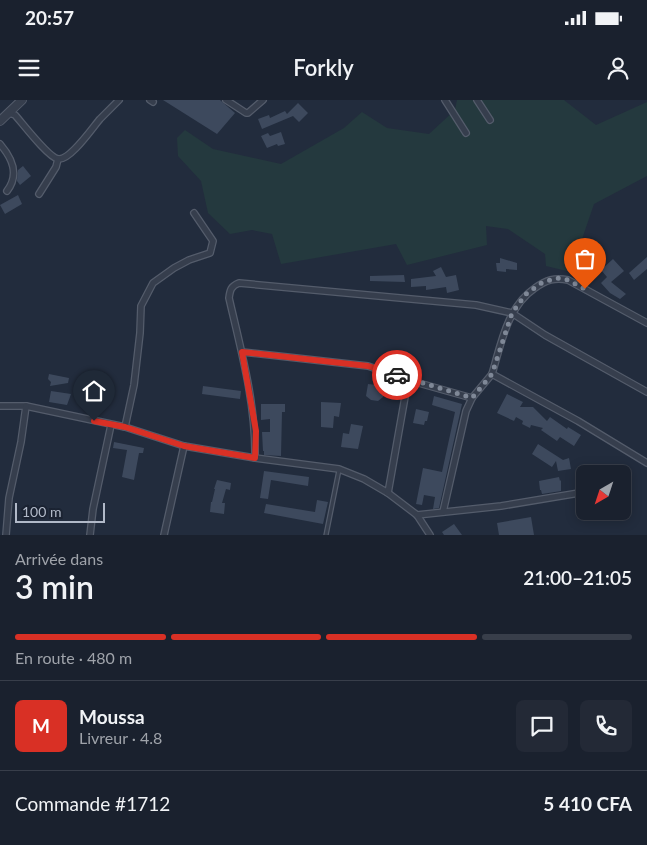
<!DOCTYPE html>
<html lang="fr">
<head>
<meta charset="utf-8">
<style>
  body { margin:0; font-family:Lato,sans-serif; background:#232936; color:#f1f3f6; height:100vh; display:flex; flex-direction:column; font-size:19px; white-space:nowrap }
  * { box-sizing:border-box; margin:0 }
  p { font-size:16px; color:#9fa3aa }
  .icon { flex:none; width:28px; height:28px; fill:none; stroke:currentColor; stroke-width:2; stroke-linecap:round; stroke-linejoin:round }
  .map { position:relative; height:435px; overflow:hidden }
  .details { display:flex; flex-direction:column; background:#1a212e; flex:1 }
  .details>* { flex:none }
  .needle { width:32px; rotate:219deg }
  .buttons { position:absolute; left:576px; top:365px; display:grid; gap:10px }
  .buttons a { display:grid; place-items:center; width:55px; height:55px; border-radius:8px; background:#1a212e; box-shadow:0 2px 12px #0003,0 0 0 1px #383e4a; font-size:25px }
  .scale { position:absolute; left:15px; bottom:12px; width:90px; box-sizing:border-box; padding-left:5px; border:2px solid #b1b9c8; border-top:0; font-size:14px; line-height:18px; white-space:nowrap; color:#b1b9c8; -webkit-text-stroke:4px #1b2332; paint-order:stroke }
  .pin { position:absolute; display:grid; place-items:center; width:42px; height:42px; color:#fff; margin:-51px -21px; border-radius:50% 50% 50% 0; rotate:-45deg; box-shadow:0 0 5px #0007 }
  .pin .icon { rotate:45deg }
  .courier { position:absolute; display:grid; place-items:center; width:50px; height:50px; margin:-25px; border:4px solid #d93025; border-radius:50%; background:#fff; color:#222; box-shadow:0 1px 6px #0007 }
  .summary em { font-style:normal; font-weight:600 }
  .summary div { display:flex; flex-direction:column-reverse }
  .summary { display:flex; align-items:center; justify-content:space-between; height:85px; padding:0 15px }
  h1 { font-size:32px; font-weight:600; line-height:38px }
  .bar { display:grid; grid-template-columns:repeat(4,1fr); gap:8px 5px; align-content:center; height:60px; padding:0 15px }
  .bar i { height:6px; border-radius:4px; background:#383e4a }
  .bar .current { background:#d93025 }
  .bar p { grid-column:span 4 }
  .line { display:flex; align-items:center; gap:12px; padding:0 15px; border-top:1px solid #383e4a }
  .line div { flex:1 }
  .round { display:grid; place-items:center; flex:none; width:52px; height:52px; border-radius:8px; background:#232936 }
  .status { display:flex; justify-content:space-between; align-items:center; height:35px; padding:0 25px; background:#1a212e; direction:ltr }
  .status svg { height:14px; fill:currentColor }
  header { display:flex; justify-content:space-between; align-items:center; height:65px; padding:0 15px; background:#1a212e; font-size:22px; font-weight:600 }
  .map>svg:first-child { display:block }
</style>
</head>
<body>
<div class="status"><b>20:57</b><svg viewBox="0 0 49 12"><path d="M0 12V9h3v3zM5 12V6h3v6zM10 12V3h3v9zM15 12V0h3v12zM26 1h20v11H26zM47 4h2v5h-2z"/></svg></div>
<header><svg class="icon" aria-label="menu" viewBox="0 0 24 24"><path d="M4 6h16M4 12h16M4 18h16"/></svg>Forkly<svg class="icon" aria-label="person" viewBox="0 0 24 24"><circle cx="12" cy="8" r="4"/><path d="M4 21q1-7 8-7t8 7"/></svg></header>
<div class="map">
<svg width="647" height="435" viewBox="0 0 647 435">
  <rect width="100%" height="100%" fill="#222c3d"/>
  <polygon fill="#24393e" points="457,0 564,0 596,25 647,2 647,76 594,104 579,148 575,173 546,166 545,154 508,129 486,126 487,145 407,165 396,144 281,164 272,134 252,130 230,134 208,113 201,81 178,56 177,38 185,30 213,49 281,64 344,28 362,12 387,28 429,34 455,10"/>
  <g fill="#3d495d">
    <polygon points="163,0 220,0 235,13 217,34"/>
    <polygon points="298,3 308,13 299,22 293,16 262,29 258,19 269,15 270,18 285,11 287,14"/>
    <polygon points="281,32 285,44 278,46 277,44 267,48 261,36 268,33 270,36"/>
    <polygon points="23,66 31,76 20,85 17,81 18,70"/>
    <polygon points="18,95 22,104 5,114 0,105"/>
    <polygon points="647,157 647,169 634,180 629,173"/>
    <polygon points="500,158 517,163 517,170 506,169 506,172 497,171 496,163 500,163"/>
    <polygon points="613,159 624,171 611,182 626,194 620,199 610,193 601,183 607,177 601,170"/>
    <polygon points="441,167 446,177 456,175 459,190 447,193 446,187 426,190 426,186 411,187 411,179 436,176 433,171"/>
    <polygon points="404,175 405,182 370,181 370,176"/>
    <polygon points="49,274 69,278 68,283 50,286 51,282 48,279"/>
    <polygon points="368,284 385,286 383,297 378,301 371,300 366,296"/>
    <polygon points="203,286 241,291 240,299 202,294"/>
    <polygon points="51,291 71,294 67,305 49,302"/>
    <polygon points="507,294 523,302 520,307 533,307 547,321 550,317 567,329 568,327 581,335 574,346 560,337 557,341 541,330 543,328 531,325 530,328 522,324 523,321 516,317 514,321 497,313"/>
    <polygon points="434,296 462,304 439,408 433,409 435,397 424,395 422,405 416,404 423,368 442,372 455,312 432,305"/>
    <polygon points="321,302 341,303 339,317 334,316 333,328 321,327"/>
    <polygon points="261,304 285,304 285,312 282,312 281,356 264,355 264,351 263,351 262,332 270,332 270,319 261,320"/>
    <polygon points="416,309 429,312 427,321 425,321 424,325 413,323"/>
    <polygon points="351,324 363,326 358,349 341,347 343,333 349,334"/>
    <polygon points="114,342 144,348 143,353 139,353 134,380 122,377 127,350 113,348"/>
    <polygon points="538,344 563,360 569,358 571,369 558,371 556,361 552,367 532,354"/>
    <polygon points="264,371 309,377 308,386 271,380 268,399 260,398"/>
    <polygon points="559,377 560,381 561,380 561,391 542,394 541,390 540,390 539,381"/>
    <polygon points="217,380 231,383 230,390 226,389 222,403 225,403 224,414 210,412 211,402 212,402 215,389 214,389"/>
    <polygon points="317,400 328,402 323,424 264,413 266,404 315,412"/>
    <polygon points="531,417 534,435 499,435 497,423"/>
    <polygon points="454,424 462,435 444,435 442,432"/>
  </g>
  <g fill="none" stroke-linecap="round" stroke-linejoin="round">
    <defs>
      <polyline id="service" points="326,435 339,370"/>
      <g id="minor">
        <polyline points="150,0 153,2"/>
        <polyline points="226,0 246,13 248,13 263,0"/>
        <polyline points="445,0 466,33"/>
        <polyline points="477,0 490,20"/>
        <path d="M 9,13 L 15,15 C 23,24 48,57 58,59 C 70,61 93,27 100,19 C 106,13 113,6 119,0"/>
        <path d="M 0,44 C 12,58 20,74 7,91"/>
        <polyline points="39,94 56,67 58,59"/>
        <path d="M 647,223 L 568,180 C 555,177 546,180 535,188 C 507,207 501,244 492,274 L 578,321 L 647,363"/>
        <polyline points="242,252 368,266 408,280 472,298 492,274"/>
        <polyline points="0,306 26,306 125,327 184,346 255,358 339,369 364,379 388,393 417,415 430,435"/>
        <polyline points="125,327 134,285 140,233 141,206 153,183 174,168 189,160 210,153 213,141 194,113"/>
        <path d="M 255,358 C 256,304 241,250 229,198 C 230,190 231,186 239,183 L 476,205 L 512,213 L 545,235 L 647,292"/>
        <polyline points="388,393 408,280"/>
        <polyline points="443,412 466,311 472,298"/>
        <polyline points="417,415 501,406 585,392"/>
        <polyline points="6,435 9,398 21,342 26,306"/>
        <polyline points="90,435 93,409 111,325"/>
        <polyline points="164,435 184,346"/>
      </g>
      <polyline id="tertiary" points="0,21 22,0"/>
    </defs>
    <use href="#service" stroke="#545c6b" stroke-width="5.5"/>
    <use href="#minor" stroke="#545c6b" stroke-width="8"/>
    <use href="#tertiary" stroke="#545c6b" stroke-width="10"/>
    <use href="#service" stroke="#363e4d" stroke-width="3"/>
    <use href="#minor" stroke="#363e4d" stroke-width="5.5"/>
    <use href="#tertiary" stroke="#363e4d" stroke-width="8"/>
  </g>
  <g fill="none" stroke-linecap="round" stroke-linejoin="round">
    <polyline stroke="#7f8897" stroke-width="5" stroke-dasharray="0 9" points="397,275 472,298 492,274 512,213 526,194 543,182 559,178 568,180 585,189"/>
    <polyline stroke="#d93025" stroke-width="6" points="94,321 125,327 184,346 255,358 256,331 242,252 368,266 397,275"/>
  </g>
</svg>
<div class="buttons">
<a><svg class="needle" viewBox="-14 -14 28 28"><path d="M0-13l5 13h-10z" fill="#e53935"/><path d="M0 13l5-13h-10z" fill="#9fa3aa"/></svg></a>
</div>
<div class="scale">100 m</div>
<div class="pin" style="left:585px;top:189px;background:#ea580c"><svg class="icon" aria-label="bag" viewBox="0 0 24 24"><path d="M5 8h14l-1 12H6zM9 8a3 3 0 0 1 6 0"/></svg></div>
<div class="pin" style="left:94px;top:321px;background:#1f2937"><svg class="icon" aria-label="home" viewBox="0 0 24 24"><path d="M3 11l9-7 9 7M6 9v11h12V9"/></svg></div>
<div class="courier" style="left:397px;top:275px"><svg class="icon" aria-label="car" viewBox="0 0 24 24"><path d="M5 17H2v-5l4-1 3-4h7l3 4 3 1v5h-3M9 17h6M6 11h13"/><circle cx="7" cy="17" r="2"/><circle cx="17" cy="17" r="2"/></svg></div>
</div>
<section class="details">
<div class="summary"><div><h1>3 min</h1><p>Arrivée dans</p></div><em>21:00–21:05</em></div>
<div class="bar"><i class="current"></i><i class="current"></i><i class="current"></i><i></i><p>En route · 480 m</p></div>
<div class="line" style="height:90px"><b class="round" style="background:#d93025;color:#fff">M</b><div><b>Moussa</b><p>Livreur · 4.8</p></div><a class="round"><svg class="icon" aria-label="chat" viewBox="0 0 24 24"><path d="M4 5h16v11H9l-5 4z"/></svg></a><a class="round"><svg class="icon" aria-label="phone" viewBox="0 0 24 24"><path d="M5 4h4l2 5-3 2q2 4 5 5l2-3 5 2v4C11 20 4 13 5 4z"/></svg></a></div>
<div class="line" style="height:65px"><div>Commande #1712</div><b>5 410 CFA</b></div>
</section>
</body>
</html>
